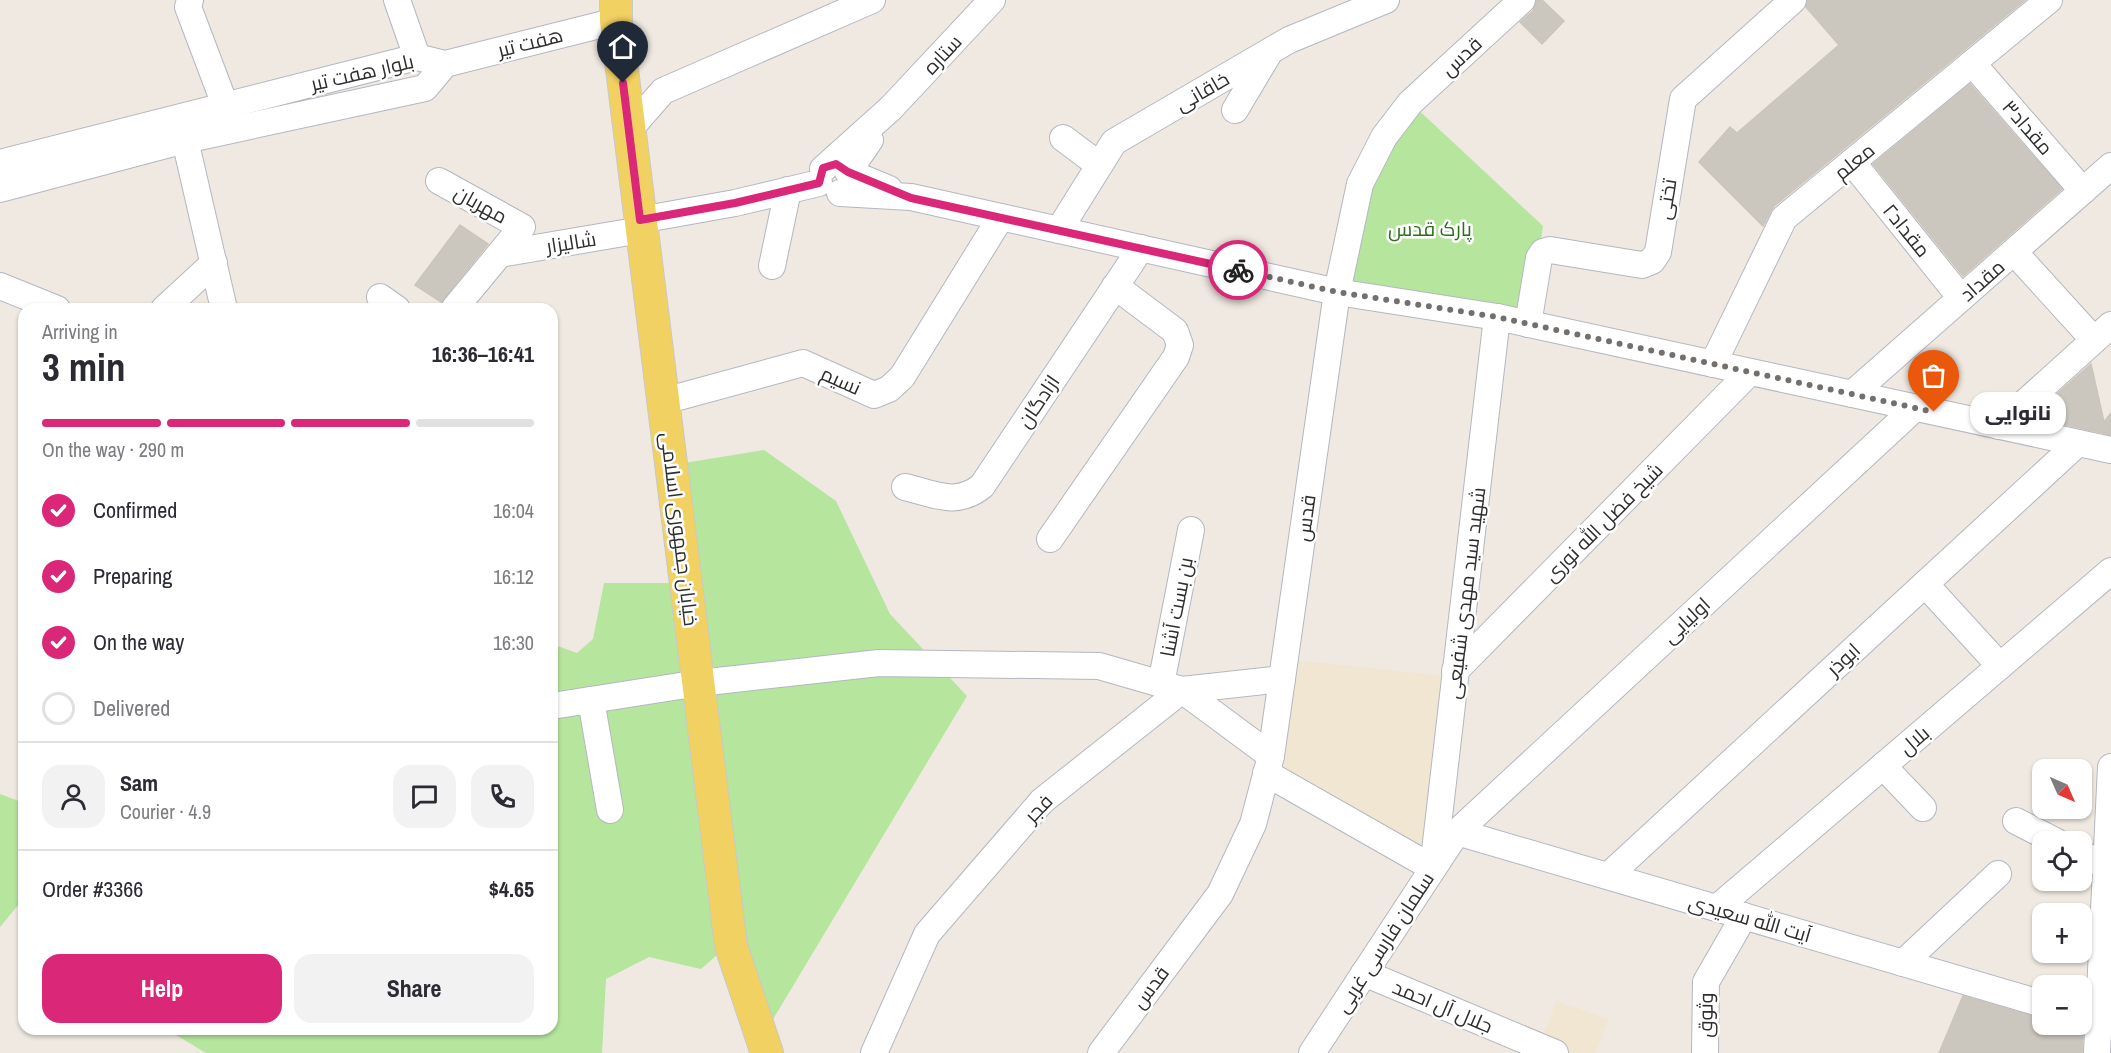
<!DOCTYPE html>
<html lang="en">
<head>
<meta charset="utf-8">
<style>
  body { margin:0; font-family:"Archivo Narrow",Cairo,sans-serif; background:#f2f2f3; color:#2b2b33; height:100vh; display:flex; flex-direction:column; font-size:22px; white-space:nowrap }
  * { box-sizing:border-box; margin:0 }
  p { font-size:20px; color:#7c7c81 }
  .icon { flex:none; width:33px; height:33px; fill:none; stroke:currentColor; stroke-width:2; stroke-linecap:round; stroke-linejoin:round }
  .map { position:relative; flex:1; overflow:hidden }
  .sheet { position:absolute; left:18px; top:303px; width:540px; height:732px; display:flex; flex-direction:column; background:#fff; border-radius:18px; box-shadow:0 2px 4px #0004 }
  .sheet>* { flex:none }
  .needle { width:39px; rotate:135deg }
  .fabs { position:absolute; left:2032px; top:759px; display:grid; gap:12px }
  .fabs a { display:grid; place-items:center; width:60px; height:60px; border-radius:12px; background:#fff; box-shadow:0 2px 4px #0004; font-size:30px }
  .pin { position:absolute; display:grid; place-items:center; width:51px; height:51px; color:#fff; margin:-62px -26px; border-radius:50% 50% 50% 0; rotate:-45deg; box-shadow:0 0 6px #0007 }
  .pin .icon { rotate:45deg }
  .courier { position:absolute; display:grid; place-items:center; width:60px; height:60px; margin:-30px; border:4px solid #db2777; border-radius:50%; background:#fff; color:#222; box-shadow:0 2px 8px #0007 }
  .bubble { position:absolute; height:42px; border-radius:18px; background:#fff; box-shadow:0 2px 4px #0004; font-size:20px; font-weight:800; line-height:42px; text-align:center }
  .overview em { font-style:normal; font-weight:800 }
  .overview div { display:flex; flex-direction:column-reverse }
  .overview { display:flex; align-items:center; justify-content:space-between; height:102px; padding:0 24px }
  h1 { font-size:39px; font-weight:800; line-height:45px }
  .bar { display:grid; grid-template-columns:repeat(4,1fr); gap:9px 6px; align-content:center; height:72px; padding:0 24px }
  .bar i { height:8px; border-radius:4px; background:#e1e1e2 }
  .bar .selected { background:#db2777 }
  .bar p { grid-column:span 4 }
  .line { display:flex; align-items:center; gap:15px; padding:0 24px; border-top:2px solid #e1e1e2 }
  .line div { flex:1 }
  .round { display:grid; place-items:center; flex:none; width:63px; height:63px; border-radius:18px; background:#f2f2f3 }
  ol { padding:0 24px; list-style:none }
  li { display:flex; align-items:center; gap:18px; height:66px }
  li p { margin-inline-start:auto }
  li .icon { padding:6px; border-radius:50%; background:#db2777; color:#fff; stroke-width:4 }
  li:last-child { color:#7c7c81 }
  li i { width:33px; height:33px; border:3px solid #e1e1e2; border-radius:50% }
  .action { display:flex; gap:12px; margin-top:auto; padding:12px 24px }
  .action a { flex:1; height:69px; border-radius:18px; background:#db2777; color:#fff; font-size:24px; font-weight:800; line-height:69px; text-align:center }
  .action a+a { background:#f2f2f3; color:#2b2b33 }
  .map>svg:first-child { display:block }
</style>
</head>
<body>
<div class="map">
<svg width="2111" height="1053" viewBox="0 0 2111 1053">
  <rect width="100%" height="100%" fill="#efe9e1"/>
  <g fill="#f0e6d1">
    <polygon points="1285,659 1455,677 1433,868 1267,773"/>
    <polygon points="1557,1001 1608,1019 1596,1053 1556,1053 1539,1046"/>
  </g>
  <g fill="#b6e59e">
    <polygon points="1411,103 1543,226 1528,324 1337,292 1361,184"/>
    <polygon points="764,450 836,501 890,614 967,696 772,1021 733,946 672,465"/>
    <polygon points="604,583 677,583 724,949 701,969 649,957 606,979 602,1053 206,1053 171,1032 171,1029 552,1029 552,644 577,653 593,639"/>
    <polygon points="0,794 24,803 24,898 0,927"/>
  </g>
  <g fill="#cbc7bf" stroke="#cbc5ba" stroke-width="1.5">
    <polygon points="1537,0 1542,0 1564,21 1542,44 1520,22 1533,11"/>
    <polygon points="1808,0 2025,0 1774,206 1763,226 1699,162 1730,127 1737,133 1839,45 1806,7"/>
    <polygon points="1970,84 2062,189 1963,276 1873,164"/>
    <polygon points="460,225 488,244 441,302 415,285"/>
    <polygon points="2091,364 2104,422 2111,413 2111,435 2031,417"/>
    <polygon points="1963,996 2043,1019 2043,1024 2082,1024 2084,1016 2082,1053 1939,1053"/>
  </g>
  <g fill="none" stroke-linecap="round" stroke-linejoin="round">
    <defs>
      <g id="minor">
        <polyline points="190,0 188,7 225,105"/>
        <polyline points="397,0 417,57"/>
        <polyline points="1972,63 2083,191"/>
        <polyline points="1235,110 1269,53"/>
        <polyline points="629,130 663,91 872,0"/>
        <polyline points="1063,138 1099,165"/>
        <polyline points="185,140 224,309"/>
        <polyline points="870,140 848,172 889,189"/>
        <polyline points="1852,162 1961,298"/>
        <polyline points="0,163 417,57 445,64 616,21"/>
        <polyline points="823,169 891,108 992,0"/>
        <polyline points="439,181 522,227 454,309"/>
        <polyline points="0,189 185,140 425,88 445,64"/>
        <polyline points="840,193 911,197 1337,292 1497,317 2111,450"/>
        <polyline points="640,220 735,203 819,183"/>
        <polyline points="1059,230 1114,142 1289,40 1386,0"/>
        <polyline points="2014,252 2094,340"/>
        <polyline points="500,254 641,230"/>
        <polyline points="772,266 788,190"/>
        <polyline points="0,286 57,309"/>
        <polyline points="380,297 397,309"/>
        <polyline points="164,309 214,263"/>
        <polyline points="1528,324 1539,258 1543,252 1550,250 1642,265 1652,261 1658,252 1683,99 1793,0"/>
        <polyline points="1713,364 1784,218 2049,0"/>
        <polyline points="1852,394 2111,166"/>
        <polyline points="664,401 803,363 874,395 889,389 902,377 1001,217"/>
        <polyline points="1999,426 2111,325"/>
        <path d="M 905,487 C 935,494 956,507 982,486 L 1141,248"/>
        <polyline points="1050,539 1176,357 1180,345 1175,331 1115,286"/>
        <polyline points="1925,584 2000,666"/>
        <polyline points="1455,671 1750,372"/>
        <polyline points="1161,684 1191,530"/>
        <polyline points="1182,690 1271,756"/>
        <polyline points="591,700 610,810"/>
        <polyline points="552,706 699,683 879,663 1099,666 1182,690 1282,679"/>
        <polyline points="1883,766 1923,808"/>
        <polyline points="1266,773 1433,868 1497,317"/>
        <polyline points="2016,821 2057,842"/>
        <polyline points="1457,832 2043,1004"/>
        <polyline points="2082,854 2106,866"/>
        <polyline points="1608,876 2078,443"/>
        <polyline points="1717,908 2111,571"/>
        <polyline points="1903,963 1998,874"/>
        <polyline points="1364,973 1555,1053"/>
        <polyline points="874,1053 927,934 1042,801 1182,690"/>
        <polyline points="1101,1053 1220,894 1253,824 1271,756 1337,292 1360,184 1384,137 1410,103 1522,0"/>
        <polyline points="1312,1053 1457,832 1915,408"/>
        <polyline points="1705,1053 1706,982 1744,916"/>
        <polyline points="2097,1053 2111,767"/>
      </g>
      <polyline id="major" points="616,0 616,21 731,946 767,1053"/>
    </defs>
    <use href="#minor" stroke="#b4b7c1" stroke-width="28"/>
    <use href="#major" stroke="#c9c9c9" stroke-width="34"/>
    <use href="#minor" stroke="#fff" stroke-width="26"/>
    <use href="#major" stroke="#f2d163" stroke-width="32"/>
  </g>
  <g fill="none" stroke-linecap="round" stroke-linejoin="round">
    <polyline stroke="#726f6d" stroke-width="6" stroke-dasharray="0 10.8" points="1238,270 1337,292 1497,317 1934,412"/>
    <polyline stroke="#db2777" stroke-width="8" points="623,83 640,220 735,203 819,183 823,168 836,164 848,172 911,198 1238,270"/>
  </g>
  <g text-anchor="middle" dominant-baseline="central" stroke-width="5" stroke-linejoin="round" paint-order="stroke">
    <g font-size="20" fill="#2e2e2e" stroke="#fff">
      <text transform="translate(530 42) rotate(-14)">هفت تیر</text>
      <text transform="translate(942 54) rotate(-47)">ستاره</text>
      <text transform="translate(1461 56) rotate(-43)">قدس</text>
      <text transform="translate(362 72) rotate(-13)">بلوار هفت تیر</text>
      <text transform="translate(1202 91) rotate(-30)">خاقانی</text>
      <text transform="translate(2028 127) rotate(49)">مقداد۳</text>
      <text transform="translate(1854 161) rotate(-39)">معلم</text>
      <text transform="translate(1666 199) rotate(-81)">تختی</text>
      <text transform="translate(481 204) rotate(29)">مهربان</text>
      <text transform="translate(1907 230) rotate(51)">مقداد۲</text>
      <text transform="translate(571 242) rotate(-9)">شالیزار</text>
      <text transform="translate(1982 280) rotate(-41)">مقداد</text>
      <text transform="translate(841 380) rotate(24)">نسیم</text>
      <text transform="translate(1038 401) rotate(-56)">ازادگان</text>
      <text transform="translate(1305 518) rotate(-82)">قدس</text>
      <text transform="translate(1603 522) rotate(-45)">شیخ فضل الله نوری</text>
      <text transform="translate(680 529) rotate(83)">خیابان جمهوری اسلامی</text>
      <text transform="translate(1465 593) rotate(-83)">شهید سید مهدی شفیعی</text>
      <text transform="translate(1176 607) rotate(-79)">بن بست آشنا</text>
      <text transform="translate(1686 620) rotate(-43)">اولیایی</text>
      <text transform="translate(1843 659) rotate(-43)">ابوذر</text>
      <text transform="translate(1914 740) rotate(-41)">بلال</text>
      <text transform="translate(1038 808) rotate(-46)">فجر</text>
      <text transform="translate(1750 918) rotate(16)">آیت الله سعیدی</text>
      <text transform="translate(1384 942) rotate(-57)">سلمان فارسی غربی</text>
      <text transform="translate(1150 987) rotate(-53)">قدس</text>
      <text transform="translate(1443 1006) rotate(23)">جلال آل احمد</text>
      <text transform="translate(1705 1015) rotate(-89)">وثوق</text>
    </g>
    <g font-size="20" fill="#2c6e1b" stroke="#fff">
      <text x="1430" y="228">پارک قدس</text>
    </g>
  </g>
</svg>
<div class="fabs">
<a><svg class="needle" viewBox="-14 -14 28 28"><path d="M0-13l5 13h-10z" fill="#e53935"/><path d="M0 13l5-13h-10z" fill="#7c7c81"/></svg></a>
<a><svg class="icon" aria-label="locate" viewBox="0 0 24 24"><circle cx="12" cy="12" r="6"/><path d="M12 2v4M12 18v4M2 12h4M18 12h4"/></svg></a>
<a>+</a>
<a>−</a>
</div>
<div class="pin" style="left:1934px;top:412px;background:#ea580c"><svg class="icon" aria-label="bag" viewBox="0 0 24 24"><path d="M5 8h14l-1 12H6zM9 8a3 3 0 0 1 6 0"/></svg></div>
<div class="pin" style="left:623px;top:83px;background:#1f2937"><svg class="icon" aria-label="home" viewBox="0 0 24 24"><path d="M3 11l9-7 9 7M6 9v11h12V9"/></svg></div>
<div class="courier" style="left:1238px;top:270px"><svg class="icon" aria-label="bike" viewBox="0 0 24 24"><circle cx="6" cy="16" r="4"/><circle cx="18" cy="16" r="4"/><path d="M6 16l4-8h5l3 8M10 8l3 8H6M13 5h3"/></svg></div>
<div class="bubble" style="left:1970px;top:392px;width:96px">نانوایی</div>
<section class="sheet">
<div class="overview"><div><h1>3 min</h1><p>Arriving in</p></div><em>16:36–16:41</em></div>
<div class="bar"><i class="selected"></i><i class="selected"></i><i class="selected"></i><i></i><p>On the way · 290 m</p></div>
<ol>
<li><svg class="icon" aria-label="check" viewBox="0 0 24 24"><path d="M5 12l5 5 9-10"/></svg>Confirmed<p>16:04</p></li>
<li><svg class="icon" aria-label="check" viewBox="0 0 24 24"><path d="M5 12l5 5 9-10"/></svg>Preparing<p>16:12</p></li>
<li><svg class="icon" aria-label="check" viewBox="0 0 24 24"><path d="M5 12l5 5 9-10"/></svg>On the way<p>16:30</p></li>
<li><i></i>Delivered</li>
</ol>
<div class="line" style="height:108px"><a class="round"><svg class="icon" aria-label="person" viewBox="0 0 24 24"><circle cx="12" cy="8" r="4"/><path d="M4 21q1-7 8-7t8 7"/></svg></a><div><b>Sam</b><p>Courier · 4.9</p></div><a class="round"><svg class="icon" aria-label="chat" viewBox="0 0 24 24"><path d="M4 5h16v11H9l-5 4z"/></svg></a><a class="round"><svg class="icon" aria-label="phone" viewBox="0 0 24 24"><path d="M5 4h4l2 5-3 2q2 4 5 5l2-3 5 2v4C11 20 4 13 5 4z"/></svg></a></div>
<div class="line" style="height:78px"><div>Order #3366</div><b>$4.65</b></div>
<div class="action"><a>Help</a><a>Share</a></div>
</section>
</div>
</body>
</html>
